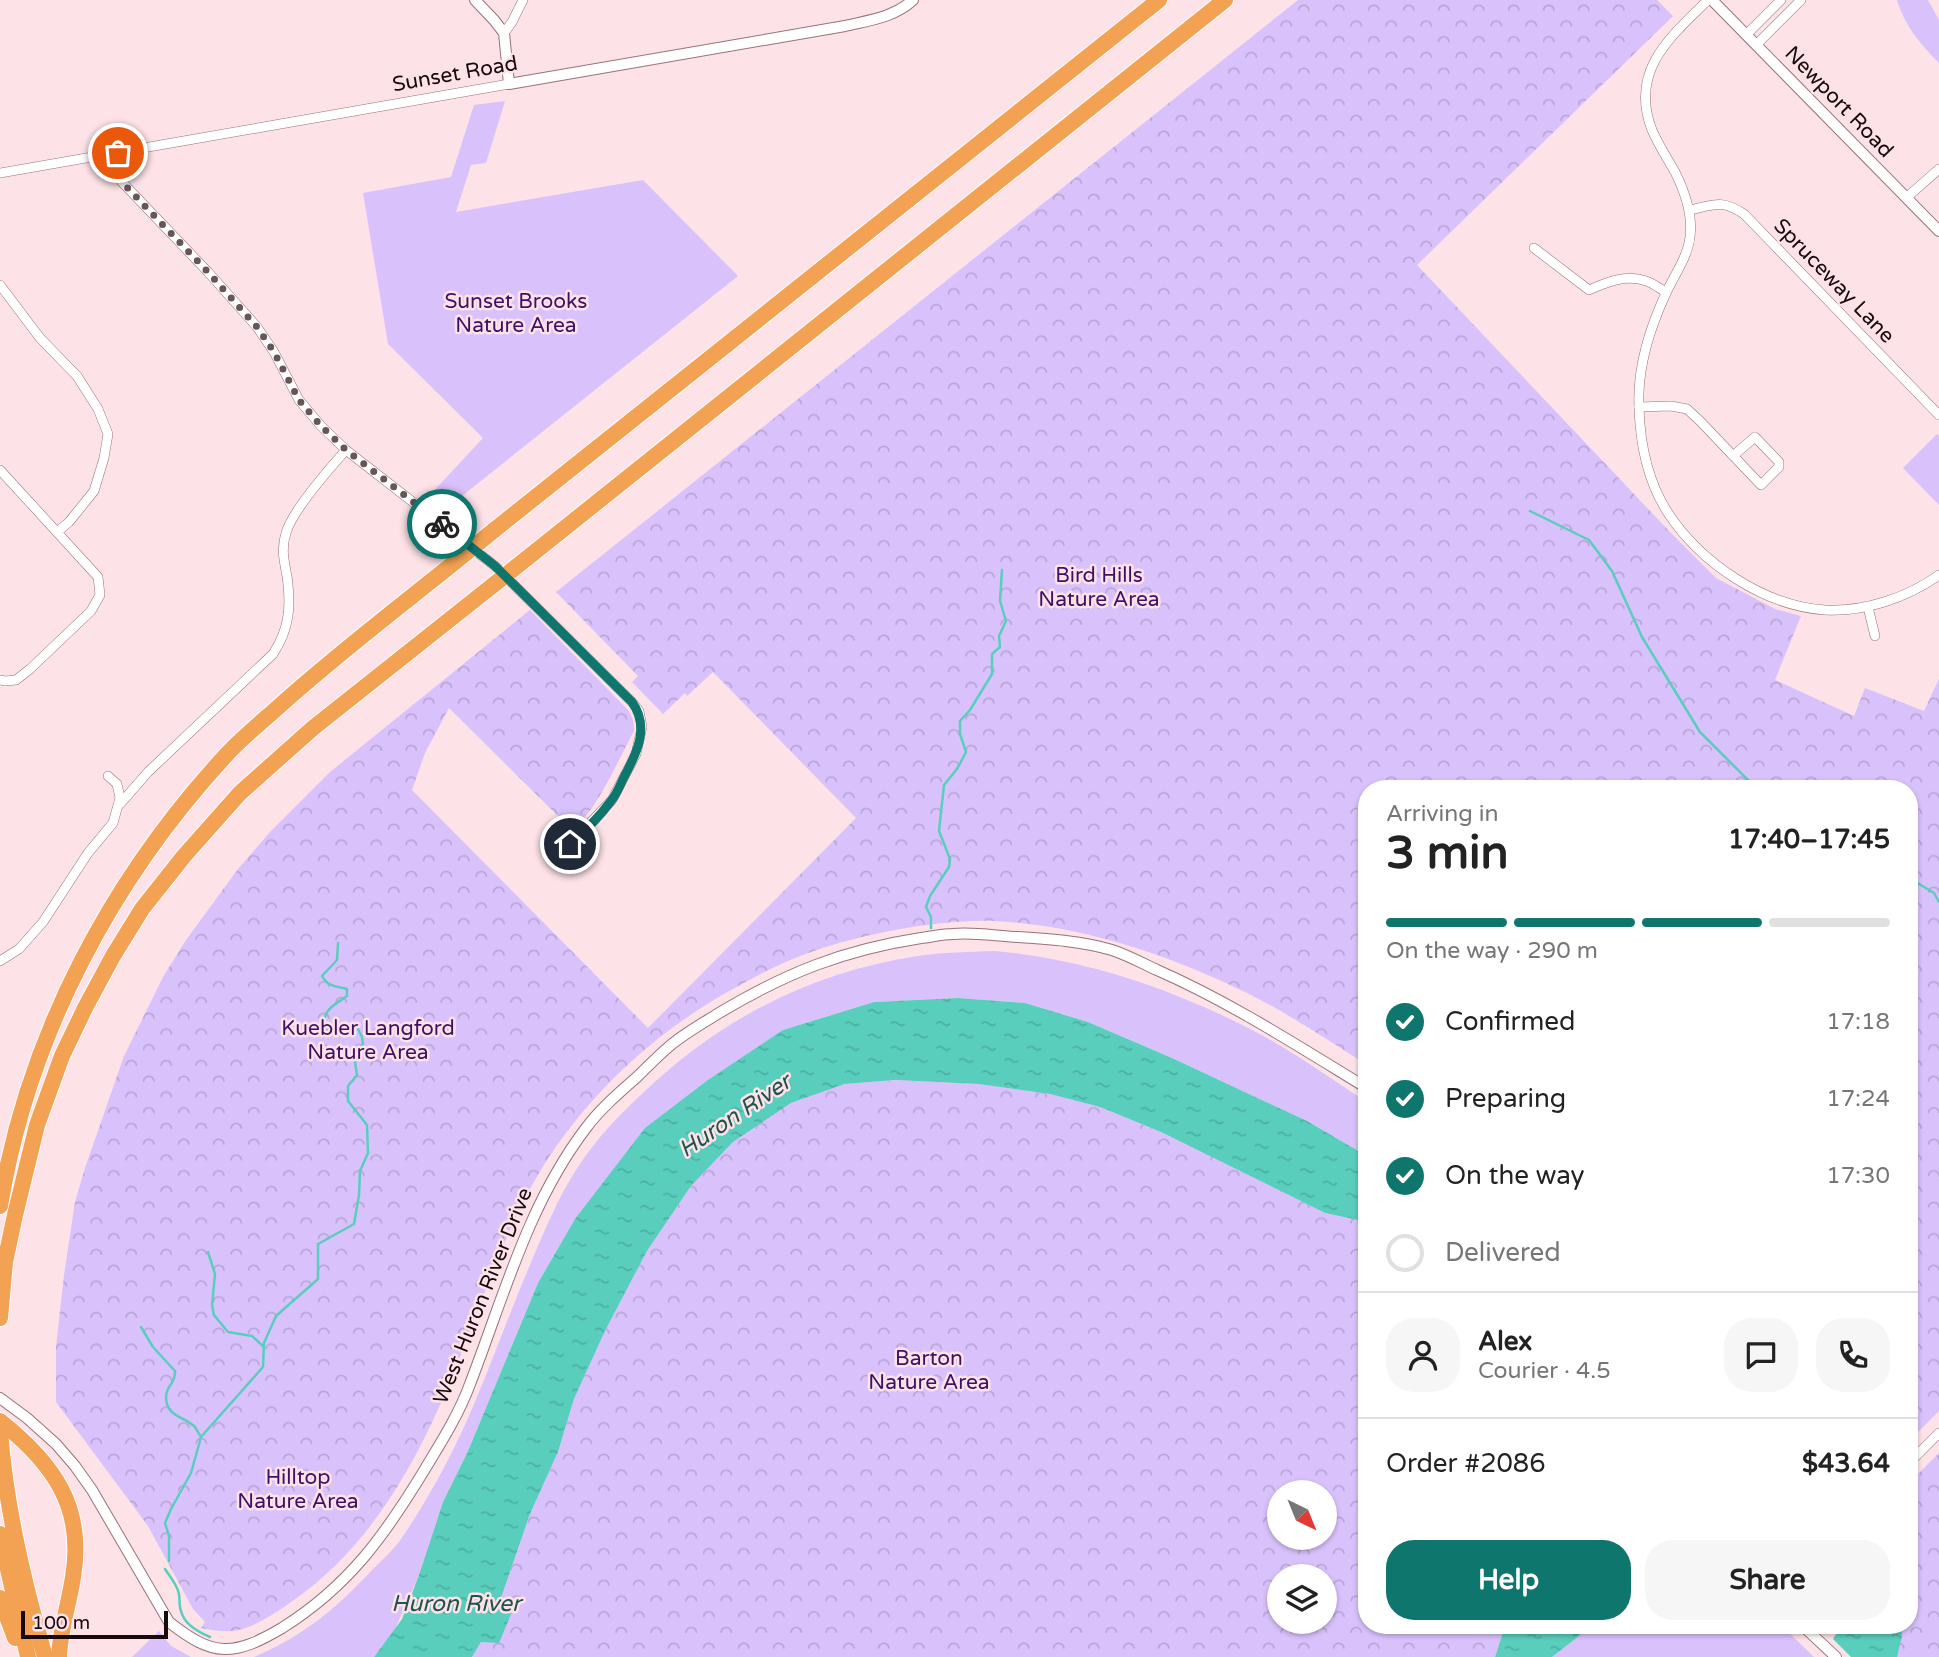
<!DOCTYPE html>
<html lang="en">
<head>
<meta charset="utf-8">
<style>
  body { margin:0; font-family:"Varela Round",sans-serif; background:#f6f6f6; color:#222; height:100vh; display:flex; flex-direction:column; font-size:26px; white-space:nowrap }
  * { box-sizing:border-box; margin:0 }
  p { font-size:23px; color:#767676 }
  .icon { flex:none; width:38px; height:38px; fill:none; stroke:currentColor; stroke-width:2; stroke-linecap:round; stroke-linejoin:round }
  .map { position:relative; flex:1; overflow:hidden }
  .side { position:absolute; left:1358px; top:780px; width:560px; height:854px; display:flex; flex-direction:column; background:#fff; border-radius:28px; box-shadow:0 2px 5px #0004 }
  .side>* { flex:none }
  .needle { width:46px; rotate:137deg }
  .controls { position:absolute; left:1267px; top:1480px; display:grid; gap:14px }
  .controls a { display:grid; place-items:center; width:70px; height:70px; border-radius:50%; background:#fff; box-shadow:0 2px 5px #0004; font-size:35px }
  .scale { position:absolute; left:21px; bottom:18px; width:147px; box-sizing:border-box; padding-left:7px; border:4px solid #17090d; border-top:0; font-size:19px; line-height:24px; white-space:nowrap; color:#17090d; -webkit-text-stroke:5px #fde2e8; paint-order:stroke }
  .pin { position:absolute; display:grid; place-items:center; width:60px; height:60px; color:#fff; margin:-30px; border:4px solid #fff; border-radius:50%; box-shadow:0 2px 7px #0007 }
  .courier { position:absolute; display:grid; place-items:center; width:70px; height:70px; margin:-35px; border:5px solid #0f766e; border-radius:50%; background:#fff; color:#222; box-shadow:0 2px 9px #0007 }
  .summary em { font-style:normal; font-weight:700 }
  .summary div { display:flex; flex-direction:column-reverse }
  .summary { display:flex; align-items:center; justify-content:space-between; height:119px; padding:0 28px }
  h1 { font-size:46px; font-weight:700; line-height:52px }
  .bar { display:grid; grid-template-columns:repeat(4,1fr); gap:10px 7px; align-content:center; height:84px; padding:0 28px }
  .bar i { height:9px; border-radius:5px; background:#e0e0e0 }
  .bar .current { background:#0f766e }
  .bar p { grid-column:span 4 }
  .line { display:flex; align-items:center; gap:18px; padding:0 28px; border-top:2px solid #e0e0e0 }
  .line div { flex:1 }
  .round { display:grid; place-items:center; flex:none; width:74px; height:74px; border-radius:28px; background:#f6f6f6 }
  ol { padding:0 28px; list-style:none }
  li { display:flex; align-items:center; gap:21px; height:77px }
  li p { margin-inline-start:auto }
  li .icon { padding:7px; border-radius:50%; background:#0f766e; color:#fff; stroke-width:4 }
  li:last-child { color:#767676 }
  li i { width:38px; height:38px; border:4px solid #e0e0e0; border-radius:50% }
  .cta { display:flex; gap:14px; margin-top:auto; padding:14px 28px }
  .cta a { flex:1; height:80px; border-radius:28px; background:#0f766e; color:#fff; font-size:28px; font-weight:700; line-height:80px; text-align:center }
  .cta a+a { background:#f6f6f6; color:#222 }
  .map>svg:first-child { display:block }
</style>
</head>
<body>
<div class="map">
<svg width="1939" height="1657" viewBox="0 0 1939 1657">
  <defs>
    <pattern id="forest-crowns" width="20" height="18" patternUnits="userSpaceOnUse" patternTransform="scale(1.75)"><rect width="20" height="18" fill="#d9c2fc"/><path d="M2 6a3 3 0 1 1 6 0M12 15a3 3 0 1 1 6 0" fill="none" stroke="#baa5d7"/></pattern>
    <pattern id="water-ripples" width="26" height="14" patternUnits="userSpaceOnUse" patternTransform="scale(1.75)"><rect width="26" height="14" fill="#59cebd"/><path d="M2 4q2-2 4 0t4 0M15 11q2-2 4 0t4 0" fill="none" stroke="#4db0a1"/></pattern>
  </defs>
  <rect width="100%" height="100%" fill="#fde2e8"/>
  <g fill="url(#forest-crowns)" fill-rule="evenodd">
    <path d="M 1298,0 L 1657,0 L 1673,16 L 1417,265 L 1671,533 L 1716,578 L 1775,609 L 1801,616 L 1775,680 L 1854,716 L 1865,688 L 1924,711 L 1939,679 L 1939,1411 L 1909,1441 L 1909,789 L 1367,789 L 1367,1065 C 1328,1040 1289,1014 1247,993 C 1169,955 1081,925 994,921 C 938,919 855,935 803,955 C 779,964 756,976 733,989 C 660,1029 598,1085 551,1154 C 515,1208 493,1271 470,1331 C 432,1432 385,1536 294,1600 C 277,1612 253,1629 232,1631 C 221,1632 211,1630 201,1628 L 205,1622 L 193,1609 L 148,1526 L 56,1402 L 56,1347 L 64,1275 L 75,1202 L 85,1168 L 124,1056 L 163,977 L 186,940 L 238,869 L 271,831 L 330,772 L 530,610 L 628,710 C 633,717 634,723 634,731 C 625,747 593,817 579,821 C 571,824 564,819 558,816 L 449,708 L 425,753 L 412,790 L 648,1028 L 856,818 L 713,672 L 687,696 L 685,693 L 663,714 L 632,682 L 638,676 L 556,592 Z"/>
    <path d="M 897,1080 L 978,1084 L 1050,1094 L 1100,1107 L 1161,1132 L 1325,1213 L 1367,1222 L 1367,1626 L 1505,1626 L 1495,1657 L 472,1657 L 481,1642 L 512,1612 L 501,1598 L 530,1514 L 558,1452 L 574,1399 L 605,1331 L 647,1251 L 691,1186 L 733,1142 L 791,1103 L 845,1084 ZM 1279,1493 L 1325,1493 L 1325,1538 L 1279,1538 ZM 1279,1577 L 1325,1577 L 1325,1622 L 1279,1622 Z"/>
    <polygon points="1939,1453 1939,1657 1862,1657 1827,1626 1909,1626 1909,1483"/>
  </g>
  <g fill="#d9c2fc">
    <path d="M 1897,0 L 1928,0 L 1939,20 L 1939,63 C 1921,45 1904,25 1897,0 Z"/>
    <polygon points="505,101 486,163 471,165 456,212 643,180 738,276 447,508 429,496 483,438 388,344 363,193 451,177 474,105"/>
    <polygon points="1937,434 1939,436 1939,505 1903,468"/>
    <path d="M 995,951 C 1085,959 1173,989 1254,1031 C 1293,1051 1330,1078 1367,1102 L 1367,1156 L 1307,1121 L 1172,1058 L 1088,1022 L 1025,1003 L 958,998 L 874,1002 L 783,1030 L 575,1219 L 538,1283 L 468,1451 L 443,1502 L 419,1575 L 395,1629 L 374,1657 L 254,1657 C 303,1636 337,1608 372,1570 C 381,1561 391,1552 399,1542 C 430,1497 456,1448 477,1397 C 495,1354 511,1309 530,1265 C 544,1232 558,1197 578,1167 C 596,1139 619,1115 643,1093 C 720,1019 812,972 918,956 C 943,952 969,952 995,951 Z"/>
    <polygon points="1585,1626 1782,1626 1814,1657 1552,1657 1579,1636"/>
    <polygon points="159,1631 171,1646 191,1657 132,1657"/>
  </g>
  <g fill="url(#water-ripples)">
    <polygon points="958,998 1025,1003 1088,1022 1172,1058 1307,1121 1367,1156 1367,1222 1325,1213 1161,1132 1100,1107 1050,1094 978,1084 896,1080 845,1084 791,1103 733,1142 691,1186 647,1251 605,1331 574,1399 558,1452 530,1514 501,1598 512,1612 499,1643 481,1642 472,1657 374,1657 402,1619 419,1575 443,1502 468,1451 538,1283 575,1219 645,1128 708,1080 783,1030 874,1002"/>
    <polygon points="1505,1626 1585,1626 1579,1636 1552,1657 1495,1657"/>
    <polygon points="1841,1626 1901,1627 1902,1636 1897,1657 1851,1657 1833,1639"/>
  </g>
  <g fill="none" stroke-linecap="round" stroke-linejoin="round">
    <g stroke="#59cebd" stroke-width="2.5">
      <polyline points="1530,511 1589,540 1612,571 1642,637 1700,732 1757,789"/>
      <polyline points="1909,878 1934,893 1939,902"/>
      <polyline points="931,928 931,917 926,907 930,896 949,867 950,859 939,831 944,785 957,769 966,752 960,734 960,721 970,710 992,674 992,654 1000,647 999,636 1006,621 1000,601 1002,570"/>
      <path d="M 330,1032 L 324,1028 C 322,1010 334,1005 347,996 L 347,989 C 336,986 328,987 322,976 L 337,960 L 338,943"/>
      <polyline points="208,1252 215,1274 212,1305 214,1315 228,1332 252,1336 263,1346"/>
      <path d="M 141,1327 L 153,1347 L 175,1371 C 176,1383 166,1386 166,1397 C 166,1417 184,1416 195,1427 C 197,1430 199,1434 201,1437"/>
      <polyline points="169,1561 169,1536 165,1523 171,1509 191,1473 201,1437 263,1367 264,1343 276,1316 318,1279 318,1244 354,1224 359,1195 360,1171 368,1153 367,1125 348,1101 348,1086 357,1075 354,1056 363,1044 362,1037 355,1023"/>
      <path d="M 165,1569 C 170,1577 177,1584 179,1594 C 180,1600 179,1606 181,1611 C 184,1624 198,1632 210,1637"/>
    </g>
    <defs>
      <g id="minor">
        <path d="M 1708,0 C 1670,37 1629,71 1652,130 C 1658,144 1667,158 1675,172 C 1685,192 1693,214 1690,237 C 1688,256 1675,274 1667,291 C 1650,327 1637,366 1639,407 C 1640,444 1648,482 1668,513 C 1701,563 1764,606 1825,610 C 1864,612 1907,598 1939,575"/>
        <polyline points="504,33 512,22 523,0"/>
        <polyline points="1746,35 1781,0"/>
        <polyline points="1756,45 1801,0"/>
        <polyline points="118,153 121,181 208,272 257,327 274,352 299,400 321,426 346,450 495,566 632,702 639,711 642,727 636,754 612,800 570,844"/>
        <polyline points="0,173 509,84"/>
        <polyline points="1906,198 1939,169"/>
        <path d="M 1690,210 C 1714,205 1721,199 1744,214 L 1939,415"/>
        <path d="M 1534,248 L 1589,290 C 1607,282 1626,274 1646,281 C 1653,283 1660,289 1666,292"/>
        <polyline points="0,285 40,338 77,376 98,409 108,434 104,458 94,491 69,522 57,532"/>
        <polyline points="1639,407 1671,406 1687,409 1700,421 1761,485 1779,467 1779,462 1755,437 1733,456"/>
        <polyline points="0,470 98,577 100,595 91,611 30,669 16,680 5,681 0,680"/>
        <polyline points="1868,607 1875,636"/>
        <path d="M 120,804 L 148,772 L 273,654 C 290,628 291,606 287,576 C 284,561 281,548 286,533 C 292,511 329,469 346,450"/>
        <polyline points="0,961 19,949 43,922 88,853 113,823 120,798 117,784 108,776"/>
        <polyline points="1909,1463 1939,1433"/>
      </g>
      <g id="tertiary">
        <path d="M 475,0 L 494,20 L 504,33 L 509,84 L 845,26 C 870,20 893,18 913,0"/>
        <polyline points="1712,0 1939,231"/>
        <path d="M 0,1398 L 27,1418 L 56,1444 L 75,1466 L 92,1490 L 169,1622 C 213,1657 233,1657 282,1628 C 349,1586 385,1535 425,1469 C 442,1441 459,1414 470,1384 C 504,1296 528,1204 586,1128 C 600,1109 619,1093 637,1077 C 648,1066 660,1054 672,1044 C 687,1032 703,1023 719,1013 C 786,973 843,950 921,938 C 931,937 942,934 953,934 C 974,932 996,936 1017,937 C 1049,939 1082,941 1112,950 C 1127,955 1142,963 1157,970 C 1230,1002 1298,1046 1367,1088"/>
        <polyline points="1803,1626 1836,1657"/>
      </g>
      <g id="motorway">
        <polyline points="493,531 1159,0"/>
        <polyline points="526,559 1225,0"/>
        <path d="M 0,1206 C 28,1036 111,879 228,753 C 242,738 259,724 275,710 C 332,658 394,611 455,562"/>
        <polyline points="0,1318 5,1262 15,1215 37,1125 62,1056 85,1008 113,956 142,909 184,856 240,793 313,728 487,590"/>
        <path d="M 0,1421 C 53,1463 85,1507 73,1577 C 69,1604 60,1630 59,1657"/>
        <path d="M 0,1432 C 6,1508 24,1583 45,1657"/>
        <polyline points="0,1534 28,1657"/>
        <polyline points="0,1598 15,1638"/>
      </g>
    </defs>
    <use href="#minor" stroke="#99717b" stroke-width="10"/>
    <use href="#tertiary" stroke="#99717b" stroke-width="12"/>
    <use href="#motorway" stroke="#fff" stroke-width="18"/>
    <use href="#minor" stroke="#fff" stroke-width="9"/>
    <use href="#tertiary" stroke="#fff" stroke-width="10"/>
    <use href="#motorway" stroke="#f3a253" stroke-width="16"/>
    <defs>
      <g id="motorway-bridge">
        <polyline points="455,562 493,531"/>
        <polyline points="487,590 526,559"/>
      </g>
    </defs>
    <use href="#motorway-bridge" stroke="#fff" stroke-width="18" stroke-linecap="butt"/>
    <use href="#motorway-bridge" stroke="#f3a253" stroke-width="16"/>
  </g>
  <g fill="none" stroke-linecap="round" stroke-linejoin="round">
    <polyline stroke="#68555a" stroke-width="7" stroke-dasharray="0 12.6" points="118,153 121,181 208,272 257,327 274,352 299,400 321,426 346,450 442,524"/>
    <path stroke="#0f766e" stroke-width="9" d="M 442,524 L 495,566 L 632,702 C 650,727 637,753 624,777 C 620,785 617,794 611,801 C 600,816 584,832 570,844"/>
  </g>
  <g text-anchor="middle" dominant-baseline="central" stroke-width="5" stroke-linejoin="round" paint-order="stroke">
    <g font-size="21" fill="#17090d" stroke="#fde2e8">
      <text transform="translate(455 74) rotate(-10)">Sunset Road</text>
      <text transform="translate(1839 102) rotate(46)">Newport Road</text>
      <text transform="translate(1834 281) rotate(46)">Spruceway Lane</text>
      <text transform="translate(483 1296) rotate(-68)">West Huron River Drive</text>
    </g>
    <g font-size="21" fill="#3e1066" stroke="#fde2e8">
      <text x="516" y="301">Sunset Brooks<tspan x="516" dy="24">Nature Area</tspan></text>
      <text x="1099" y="575">Bird Hills<tspan x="1099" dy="24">Nature Area</tspan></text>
      <text x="368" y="1028">Kuebler Langford<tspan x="368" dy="24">Nature Area</tspan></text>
      <text x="929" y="1358">Barton<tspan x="929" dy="24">Nature Area</tspan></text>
      <text x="298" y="1477">Hilltop<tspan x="298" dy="24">Nature Area</tspan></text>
    </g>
    <g font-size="23" font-style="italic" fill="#21534c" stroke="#fde2e8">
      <text transform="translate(735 1116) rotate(-34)">Huron River</text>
      <text x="456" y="1604">Huron River</text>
    </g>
  </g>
</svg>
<div class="controls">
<a><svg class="needle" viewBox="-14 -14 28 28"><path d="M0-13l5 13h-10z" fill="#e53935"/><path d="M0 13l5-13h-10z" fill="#767676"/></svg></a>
<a><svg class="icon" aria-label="layers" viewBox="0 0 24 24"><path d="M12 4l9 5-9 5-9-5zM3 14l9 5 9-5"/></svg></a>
</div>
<div class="scale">100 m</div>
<div class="pin" style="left:118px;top:153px;background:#ea580c"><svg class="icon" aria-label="bag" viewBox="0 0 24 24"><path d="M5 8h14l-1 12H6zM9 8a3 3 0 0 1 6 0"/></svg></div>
<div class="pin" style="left:570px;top:844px;background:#1f2937"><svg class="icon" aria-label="home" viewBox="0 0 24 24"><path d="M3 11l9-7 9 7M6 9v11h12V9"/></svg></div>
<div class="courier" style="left:442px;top:524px"><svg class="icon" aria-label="bike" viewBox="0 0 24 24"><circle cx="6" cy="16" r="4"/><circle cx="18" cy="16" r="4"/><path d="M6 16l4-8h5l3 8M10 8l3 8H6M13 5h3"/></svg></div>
<section class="side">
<div class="summary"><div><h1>3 min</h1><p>Arriving in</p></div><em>17:40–17:45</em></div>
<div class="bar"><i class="current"></i><i class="current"></i><i class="current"></i><i></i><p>On the way · 290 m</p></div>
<ol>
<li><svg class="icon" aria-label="check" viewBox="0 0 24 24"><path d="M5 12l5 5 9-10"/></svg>Confirmed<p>17:18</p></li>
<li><svg class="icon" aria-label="check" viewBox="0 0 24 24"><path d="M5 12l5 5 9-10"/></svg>Preparing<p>17:24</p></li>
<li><svg class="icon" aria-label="check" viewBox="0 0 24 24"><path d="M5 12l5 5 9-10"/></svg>On the way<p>17:30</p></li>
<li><i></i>Delivered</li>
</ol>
<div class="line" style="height:126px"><a class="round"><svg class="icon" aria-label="person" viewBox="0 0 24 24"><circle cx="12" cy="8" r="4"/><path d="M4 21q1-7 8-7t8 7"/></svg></a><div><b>Alex</b><p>Courier · 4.5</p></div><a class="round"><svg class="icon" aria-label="chat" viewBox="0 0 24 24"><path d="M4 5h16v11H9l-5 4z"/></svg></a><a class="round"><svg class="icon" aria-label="phone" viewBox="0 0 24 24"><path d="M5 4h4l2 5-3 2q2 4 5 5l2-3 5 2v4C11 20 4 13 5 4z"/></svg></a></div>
<div class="line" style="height:91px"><div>Order #2086</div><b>$43.64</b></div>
<div class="cta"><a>Help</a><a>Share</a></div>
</section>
</div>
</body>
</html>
